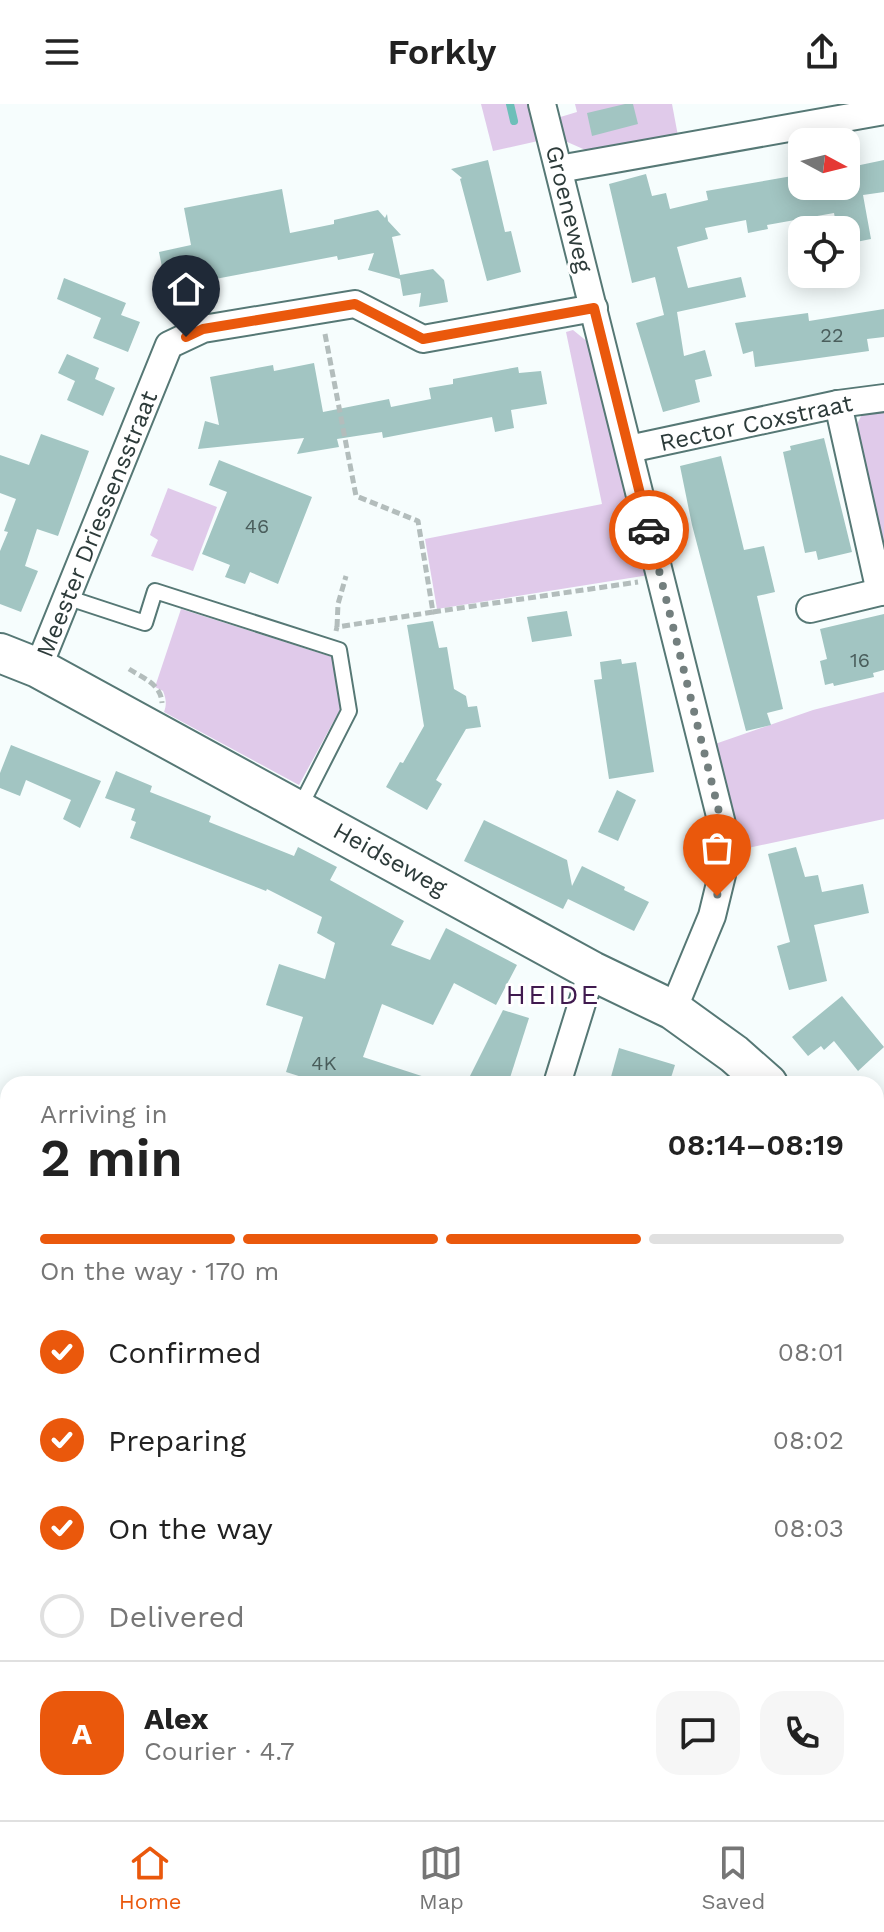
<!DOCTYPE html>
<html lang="en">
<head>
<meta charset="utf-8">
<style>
  body { margin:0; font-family:"Work Sans",sans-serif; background:#f6f6f6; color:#222; height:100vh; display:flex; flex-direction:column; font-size:30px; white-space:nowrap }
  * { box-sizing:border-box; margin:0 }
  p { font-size:26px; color:#767676 }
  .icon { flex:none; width:44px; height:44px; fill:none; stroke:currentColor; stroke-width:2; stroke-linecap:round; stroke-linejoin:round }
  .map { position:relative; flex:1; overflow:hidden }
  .side { position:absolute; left:0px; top:972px; width:884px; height:744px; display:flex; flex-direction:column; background:#fff; border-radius:24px 24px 0 0; box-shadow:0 4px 20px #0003 }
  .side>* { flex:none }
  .needle { width:52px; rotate:97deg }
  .fabs { position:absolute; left:788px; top:24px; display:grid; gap:16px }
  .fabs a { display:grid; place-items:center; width:72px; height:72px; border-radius:16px; background:#fff; box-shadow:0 4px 20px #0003; font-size:40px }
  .pin { position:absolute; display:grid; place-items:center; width:68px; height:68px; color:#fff; margin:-82px -34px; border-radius:50% 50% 50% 0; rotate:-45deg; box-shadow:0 0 8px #0007 }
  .pin .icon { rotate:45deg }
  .courier { position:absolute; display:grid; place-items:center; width:80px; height:80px; margin:-40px; border:6px solid #ea580c; border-radius:50%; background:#fff; color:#222; box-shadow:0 2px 10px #0007 }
  .overview em { font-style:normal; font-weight:600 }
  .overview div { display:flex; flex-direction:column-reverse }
  .overview { display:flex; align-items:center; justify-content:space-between; height:136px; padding:0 40px }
  h1 { font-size:52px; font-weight:600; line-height:60px }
  .bar { display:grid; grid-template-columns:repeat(4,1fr); gap:12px 8px; align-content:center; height:96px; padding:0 40px }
  .bar i { height:10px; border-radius:6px; background:#e0e0e0 }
  .bar .active { background:#ea580c }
  .bar p { grid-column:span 4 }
  .line { display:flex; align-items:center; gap:20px; padding:0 40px; border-top:2px solid #e0e0e0 }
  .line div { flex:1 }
  .round { display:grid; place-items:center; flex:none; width:84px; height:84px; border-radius:24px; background:#f6f6f6 }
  ol { padding:0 40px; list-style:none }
  li { display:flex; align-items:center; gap:24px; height:88px }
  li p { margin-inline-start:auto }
  li .icon { padding:8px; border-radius:50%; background:#ea580c; color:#fff; stroke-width:4 }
  li:last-child { color:#767676 }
  li i { width:44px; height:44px; border:4px solid #e0e0e0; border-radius:50% }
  header { display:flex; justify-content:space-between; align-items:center; height:104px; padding:0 40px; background:#fff; font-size:36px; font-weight:600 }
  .dock { display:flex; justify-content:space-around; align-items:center; height:112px; border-top:2px solid #e0e0e0; background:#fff; font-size:22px; color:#767676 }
  .dock a { display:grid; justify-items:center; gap:4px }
  .dock .active { color:#ea580c }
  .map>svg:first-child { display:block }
</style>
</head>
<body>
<header><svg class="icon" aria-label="menu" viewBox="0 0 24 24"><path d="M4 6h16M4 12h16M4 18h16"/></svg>Forkly<svg class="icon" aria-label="share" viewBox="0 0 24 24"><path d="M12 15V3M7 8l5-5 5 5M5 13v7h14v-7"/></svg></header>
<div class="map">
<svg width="884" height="1716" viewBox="0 0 884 1716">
  <rect width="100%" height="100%" fill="#f6fdfd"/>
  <g fill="#e0caea">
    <polygon points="481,0 529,0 538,37 493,47"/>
    <polygon points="575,0 672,0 678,32 590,48 565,37 557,14 577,8"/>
    <polygon points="573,226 594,243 649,471 437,505 425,435 602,400 566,228"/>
    <polygon points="884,304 884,446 854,327 863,308"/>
    <polygon points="168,384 217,403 193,467 151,452 158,436 150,431"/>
    <path d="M 181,505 L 332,553 L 343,600 L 299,681 L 164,608 C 167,600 166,595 163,587 L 155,583 Z"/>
    <polygon points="884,588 884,715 734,747 727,683 715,640 813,606"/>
  </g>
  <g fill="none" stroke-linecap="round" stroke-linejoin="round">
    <polyline stroke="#6dbfb9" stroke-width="8" points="510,0 514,17"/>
  </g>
  <g fill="#a2c5c2">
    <polygon points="625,0 633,0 638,20 592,32 587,9"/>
    <polygon points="488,56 505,128 511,127 521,168 487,177 460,75 462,74 451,65"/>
    <polygon points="884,56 884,88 863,91 871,135 846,140 846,126 837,126 834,109 767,121 768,125 748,129 746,116 705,124 708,135 677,143 688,184 741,173 746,193 677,208 684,252 705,246 712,272 695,276 700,298 663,308 636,219 664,211 655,173 632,179 609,80 646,70 652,92 666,89 670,105 708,96 706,87 798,71 800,82 846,82 846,64"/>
    <polygon points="282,85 290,129 334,120 334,116 378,106 385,114 387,110 388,117 401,131 392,133 400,171 433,165 444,176 448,198 419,203 421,189 403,192 400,175 368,166 374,149 338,156 337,152 189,180 188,173 165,178 159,148 191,141 184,104"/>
    <polygon points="64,174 126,199 121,211 140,218 128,248 93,234 101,214 57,195"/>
    <polygon points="884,205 884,233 867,235 869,247 755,263 753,247 743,250 735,219 808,209 809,217"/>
    <polygon points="67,250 99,264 95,275 115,284 103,312 67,296 75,277 58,269"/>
    <polygon points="314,259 323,308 389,295 391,303 431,295 429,284 453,280 453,275 518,263 519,269 541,267 547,300 511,306 514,324 495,328 492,313 383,334 382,328 337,335 339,343 297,350 304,334 198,345 205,317 219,321 210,273 273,261 274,267"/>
    <polygon points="41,330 89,347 58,432 37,425 25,462 38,467 21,508 0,500 0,447 8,428 4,427 16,395 0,389 0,351 29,361"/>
    <polygon points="824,334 852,448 818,456 816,447 805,449 783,348 791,346 790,342"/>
    <polygon points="721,352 744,446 764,442 775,488 757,492 783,605 767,609 771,621 746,627 692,421 680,362"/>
    <polygon points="219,356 312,393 278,480 250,468 245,480 225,473 230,461 202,450 227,388 209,381"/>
    <polygon points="567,507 572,532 532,538 527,513"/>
    <polygon points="884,510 884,566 873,569 874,573 834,582 833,579 825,581 820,557 827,555 820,525"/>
    <polygon points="433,517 439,544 447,543 454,585 466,592 468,603 477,602 481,623 466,625 436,676 442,680 427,706 386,683 400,658 403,659 424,622 407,521"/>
    <polygon points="621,555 622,560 636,558 654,668 609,675 594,576 602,575 600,558"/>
    <polygon points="11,641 101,677 80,724 63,715 71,696 26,676 20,692 0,684 0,669"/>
    <polygon points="116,667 152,682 150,688 211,712 209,718 294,752 298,743 337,763 330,776 404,817 391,841 430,856 446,824 517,861 496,901 454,879 433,921 382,900 363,953 434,976 433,980 324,980 286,968 303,913 266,901 279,860 325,875 335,839 317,829 322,813 267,785 266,787 130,734 136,718 131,716 135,705 105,694"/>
    <polygon points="617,686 636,696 618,737 598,728"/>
    <polygon points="484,716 567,756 572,782 582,762 625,783 624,786 649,798 634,827 568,795 563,805 464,757"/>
    <polygon points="796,743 805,773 818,771 822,788 863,780 869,809 814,821 827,877 789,886 777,842 790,838 768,750"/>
    <polygon points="842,892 884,943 858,967 834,937 824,946 821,942 808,952 792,933"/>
    <polygon points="503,906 529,914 508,980 466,980"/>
    <polygon points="619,944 675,961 669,980 609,980"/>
  </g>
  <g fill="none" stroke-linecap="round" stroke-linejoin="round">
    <defs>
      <polyline id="lane" points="69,494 145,519 155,487 339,546 349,607 299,705"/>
      <g id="street">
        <polyline points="542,0 725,732 722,771 712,812 673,906"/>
        <polyline points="559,65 884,7"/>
        <polyline points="838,300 880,488"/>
        <polyline points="629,345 838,300 884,294"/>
        <polyline points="810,505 884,487"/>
        <polyline points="38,564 169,241 203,225 355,200 423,235 594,204"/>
        <polyline points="557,980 592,867"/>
        <polyline points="331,1716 333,1708"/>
      </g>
      <g id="secondary">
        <polyline points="0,549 38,564 592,867 673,906 734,950 768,980"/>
        <polyline points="876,1114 884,1125"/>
      </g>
    </defs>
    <use href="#lane" stroke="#567875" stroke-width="18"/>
    <use href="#street" stroke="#567875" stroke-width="30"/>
    <use href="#secondary" stroke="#567875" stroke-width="42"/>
    <g stroke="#b3bdbc" stroke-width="5" stroke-dasharray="8 4" stroke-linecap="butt">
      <polyline points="325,230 356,392 418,417 433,508 337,523 336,527"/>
      <polyline points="433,508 638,478"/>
      <polyline points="337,523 338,500 346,472"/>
      <path d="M 129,565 C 143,574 161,580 162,599"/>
    </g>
    <use href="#lane" stroke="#fff" stroke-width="14"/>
    <use href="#street" stroke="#fff" stroke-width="26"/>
    <use href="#secondary" stroke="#fff" stroke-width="38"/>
  </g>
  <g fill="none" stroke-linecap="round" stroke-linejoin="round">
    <polyline stroke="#737f7e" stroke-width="8" stroke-dasharray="0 14.4" points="649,426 725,732 722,771 717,792"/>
    <polyline stroke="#ea580c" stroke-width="10" points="186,233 203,225 355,200 423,235 594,204 649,426"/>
  </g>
  <g text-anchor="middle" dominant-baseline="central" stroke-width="6" stroke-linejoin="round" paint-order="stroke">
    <g font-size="20" fill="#4a5e5c">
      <text x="832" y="231">22</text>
      <text x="257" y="422">46</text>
      <text x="860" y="556">16</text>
      <text x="324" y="959">4K</text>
    </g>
    <g font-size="24" fill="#2d3b3a" stroke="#fff">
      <text transform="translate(569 105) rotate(76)">Groeneweg</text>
      <text transform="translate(756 319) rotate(-12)">Rector Coxstraat</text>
      <text transform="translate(97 420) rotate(-68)">Meester Driessensstraat</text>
      <text transform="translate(390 755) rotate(29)">Heidseweg</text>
    </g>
    <g font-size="28" letter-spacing="2" fill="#401a4f" stroke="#fff">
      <text x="553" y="890">HEIDE</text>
    </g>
  </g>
</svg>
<div class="fabs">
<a><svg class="needle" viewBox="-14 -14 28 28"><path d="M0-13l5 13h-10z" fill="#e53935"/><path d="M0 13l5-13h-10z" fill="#767676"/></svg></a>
<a><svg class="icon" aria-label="locate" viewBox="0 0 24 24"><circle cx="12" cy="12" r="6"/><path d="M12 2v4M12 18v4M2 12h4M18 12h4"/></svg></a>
</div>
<div class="pin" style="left:717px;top:792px;background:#ea580c"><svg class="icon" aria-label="bag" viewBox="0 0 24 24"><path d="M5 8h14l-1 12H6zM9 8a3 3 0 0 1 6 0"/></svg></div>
<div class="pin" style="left:186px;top:233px;background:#1f2937"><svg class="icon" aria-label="home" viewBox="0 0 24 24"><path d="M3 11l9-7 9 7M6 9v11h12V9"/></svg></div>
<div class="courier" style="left:649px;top:426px"><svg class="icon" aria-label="car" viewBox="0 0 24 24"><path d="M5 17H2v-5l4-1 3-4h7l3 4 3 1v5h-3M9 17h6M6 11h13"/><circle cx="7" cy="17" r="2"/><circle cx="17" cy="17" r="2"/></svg></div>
<section class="side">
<div class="overview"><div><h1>2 min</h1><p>Arriving in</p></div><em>08:14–08:19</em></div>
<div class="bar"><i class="active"></i><i class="active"></i><i class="active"></i><i></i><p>On the way · 170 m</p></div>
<ol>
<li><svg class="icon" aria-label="check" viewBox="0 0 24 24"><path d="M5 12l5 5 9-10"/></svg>Confirmed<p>08:01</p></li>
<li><svg class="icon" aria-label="check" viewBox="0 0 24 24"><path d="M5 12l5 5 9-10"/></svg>Preparing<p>08:02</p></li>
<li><svg class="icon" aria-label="check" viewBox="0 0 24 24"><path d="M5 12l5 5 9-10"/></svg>On the way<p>08:03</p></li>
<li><i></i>Delivered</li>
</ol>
<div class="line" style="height:144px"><b class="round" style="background:#ea580c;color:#fff">A</b><div><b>Alex</b><p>Courier · 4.7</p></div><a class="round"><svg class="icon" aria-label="chat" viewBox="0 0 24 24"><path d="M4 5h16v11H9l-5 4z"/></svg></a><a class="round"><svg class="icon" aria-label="phone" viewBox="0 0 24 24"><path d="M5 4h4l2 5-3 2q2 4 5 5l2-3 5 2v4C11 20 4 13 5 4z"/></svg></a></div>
</section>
</div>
<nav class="dock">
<a class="active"><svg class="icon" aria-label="home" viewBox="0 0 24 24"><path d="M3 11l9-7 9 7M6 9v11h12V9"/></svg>Home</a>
<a><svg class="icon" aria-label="map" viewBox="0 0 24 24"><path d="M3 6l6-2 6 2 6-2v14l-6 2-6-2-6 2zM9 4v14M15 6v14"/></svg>Map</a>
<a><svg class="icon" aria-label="saved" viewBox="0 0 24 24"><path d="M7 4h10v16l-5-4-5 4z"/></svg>Saved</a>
</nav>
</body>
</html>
